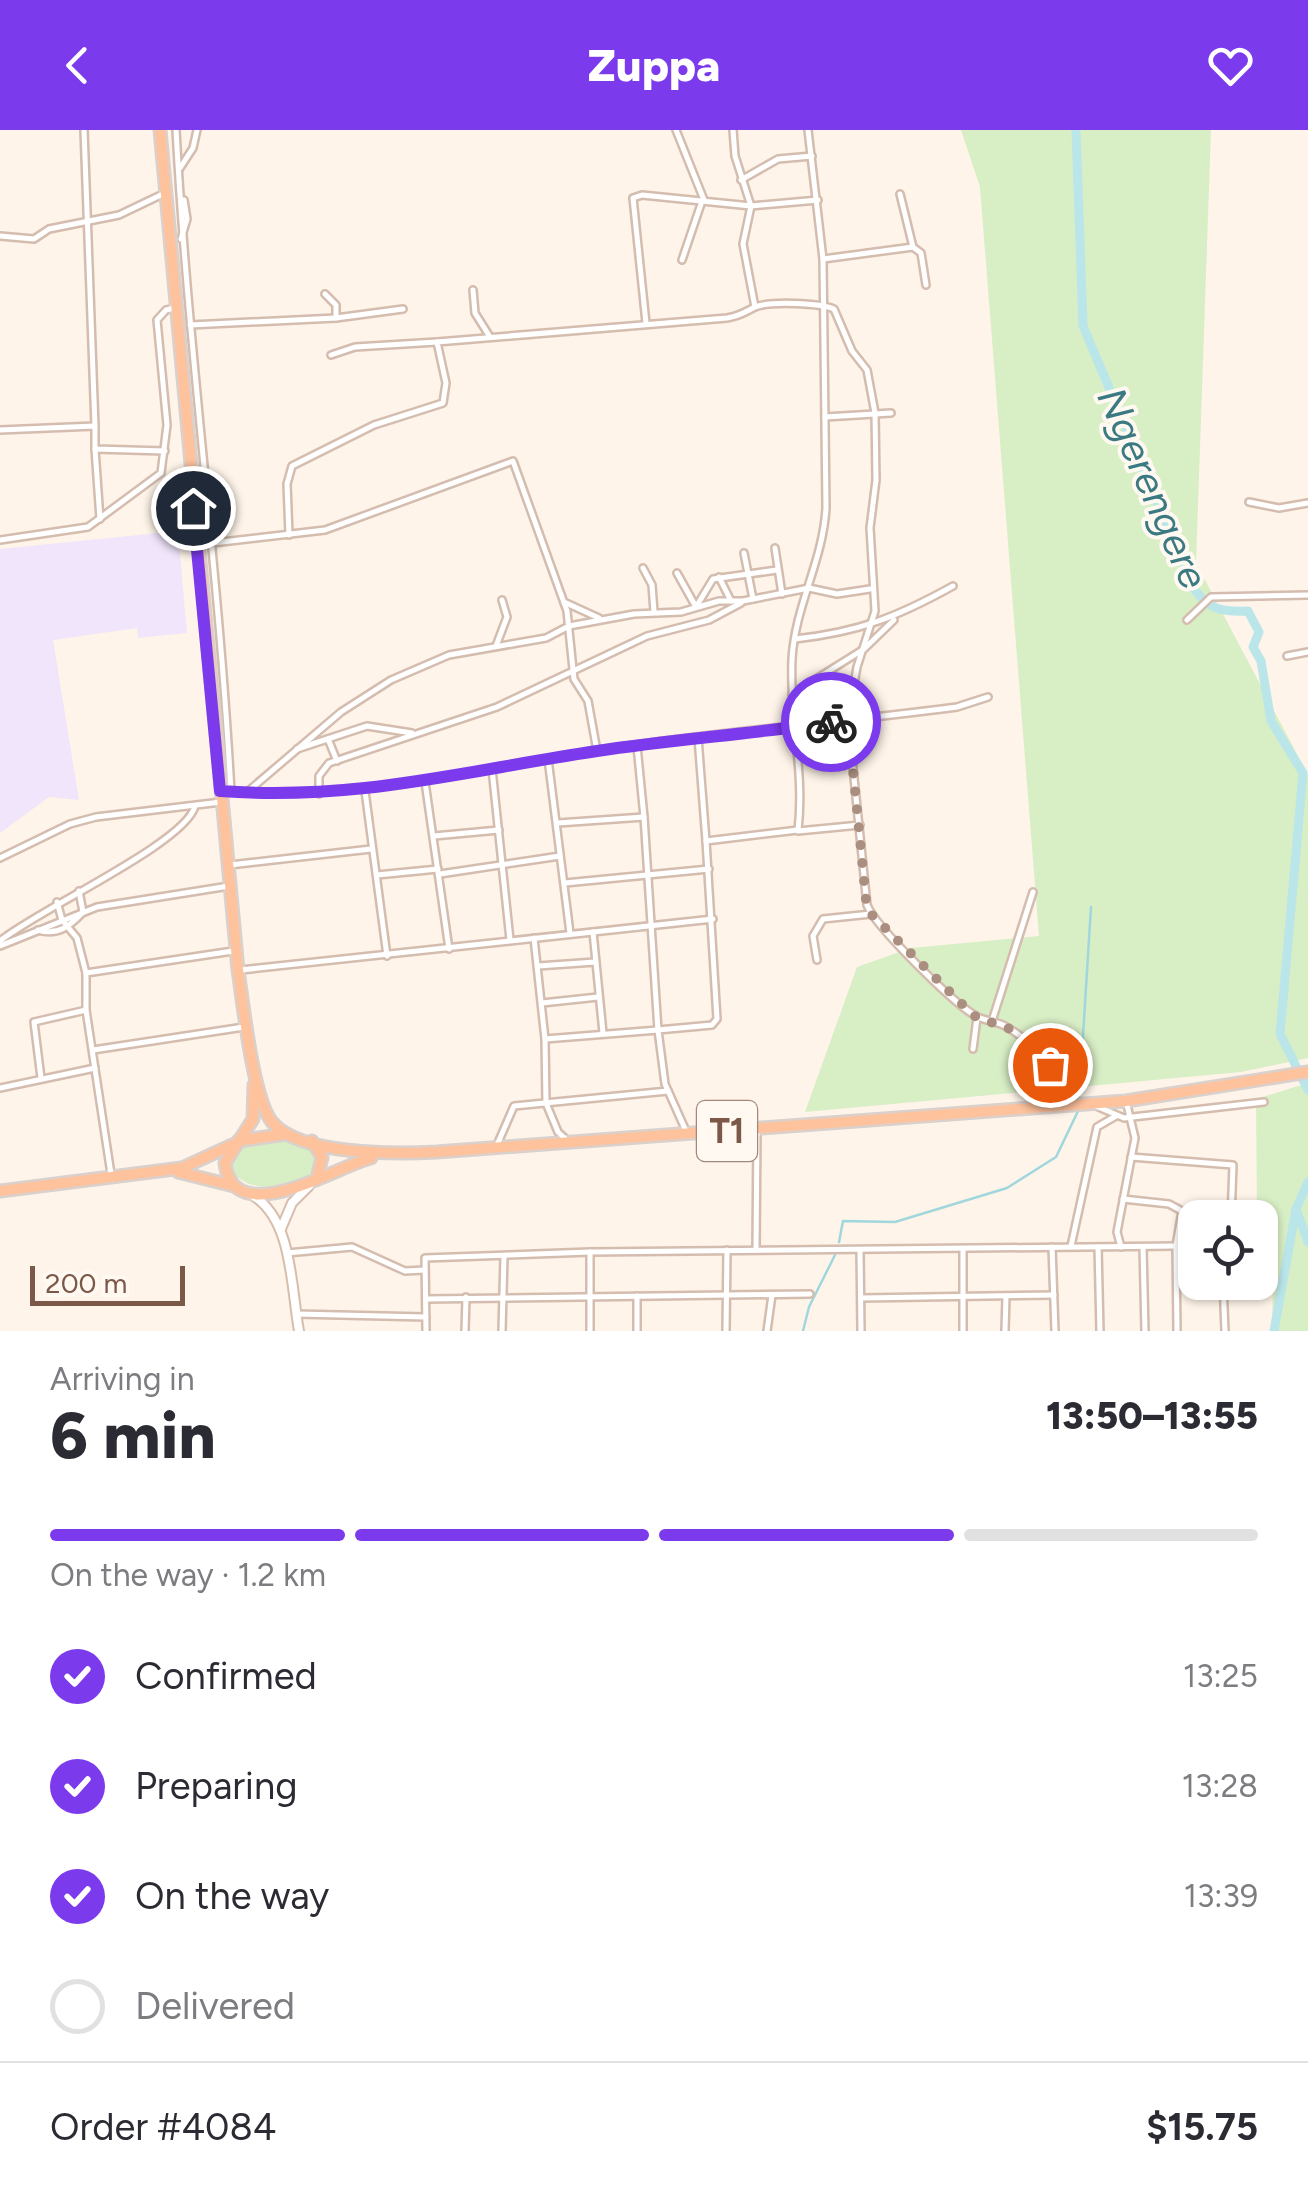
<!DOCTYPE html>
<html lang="en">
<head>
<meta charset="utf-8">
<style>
  body { margin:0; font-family:Figtree,sans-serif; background:#f7f7f7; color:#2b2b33; height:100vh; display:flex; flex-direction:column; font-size:38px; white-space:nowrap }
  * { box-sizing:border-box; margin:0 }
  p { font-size:32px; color:#7c7c81 }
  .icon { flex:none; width:55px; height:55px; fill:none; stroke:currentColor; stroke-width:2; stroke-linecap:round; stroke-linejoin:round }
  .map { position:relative; height:1201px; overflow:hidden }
  .panel { display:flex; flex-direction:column; background:#fff; flex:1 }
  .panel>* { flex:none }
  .controls { position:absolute; left:1178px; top:1070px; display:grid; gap:20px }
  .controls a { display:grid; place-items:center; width:100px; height:100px; border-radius:20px; background:#fff; box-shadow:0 2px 8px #0004; font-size:50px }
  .scale { position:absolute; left:30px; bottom:25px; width:155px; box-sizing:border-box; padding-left:10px; border:5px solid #7c5849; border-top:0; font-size:28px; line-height:35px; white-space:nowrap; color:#7c5849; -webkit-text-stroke:8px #fff9f1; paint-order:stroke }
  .pin { position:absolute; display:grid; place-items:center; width:85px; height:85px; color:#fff; margin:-42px; border:5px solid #fff; border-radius:50%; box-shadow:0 2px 10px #0007 }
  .courier { position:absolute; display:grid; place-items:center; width:100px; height:100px; margin:-50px; border:8px solid #7c3aed; border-radius:50%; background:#fff; color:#222; box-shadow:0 2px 12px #0007 }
  .overview em { font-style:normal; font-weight:800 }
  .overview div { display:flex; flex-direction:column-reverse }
  .overview { display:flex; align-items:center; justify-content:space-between; height:170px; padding:0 50px }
  h1 { font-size:65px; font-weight:800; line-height:75px }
  .bar { display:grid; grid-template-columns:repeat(4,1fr); gap:15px 10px; align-content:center; height:120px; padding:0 50px }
  .bar i { height:12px; border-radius:8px; background:#e1e1e2 }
  .bar .active { background:#7c3aed }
  .bar p { grid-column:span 4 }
  .line { display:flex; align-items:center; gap:25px; padding:0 50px; border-top:2px solid #e1e1e2 }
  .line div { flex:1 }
  ol { padding:0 50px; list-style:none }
  li { display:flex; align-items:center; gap:30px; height:110px }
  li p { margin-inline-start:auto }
  li .icon { padding:10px; border-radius:50%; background:#7c3aed; color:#fff; stroke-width:4 }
  li:last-child { color:#7c7c81 }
  li i { width:55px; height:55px; border:5px solid #e1e1e2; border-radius:50% }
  header { display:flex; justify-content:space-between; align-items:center; height:130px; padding:0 50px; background:#7c3aed; color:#fff; font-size:45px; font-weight:800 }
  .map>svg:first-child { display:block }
</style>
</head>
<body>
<header><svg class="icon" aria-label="back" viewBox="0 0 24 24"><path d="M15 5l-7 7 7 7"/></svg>Zuppa<svg class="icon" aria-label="heart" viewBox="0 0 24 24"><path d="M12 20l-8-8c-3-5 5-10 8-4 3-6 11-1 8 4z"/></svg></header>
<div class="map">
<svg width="1308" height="1201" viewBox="0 0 1308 1201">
  <rect width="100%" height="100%" fill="#fef4e9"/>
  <polygon fill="#f1e5fb" points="178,401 187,503 138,508 137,498 53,510 79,670 49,667 0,703 0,419"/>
  <g fill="#d8eec5">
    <polygon points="961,0 1211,0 1196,433 1308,645 1308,928 1241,942 805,982 857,837 911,818 1039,806 980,57"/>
    <polygon points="1308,953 1308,1201 1272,1201 1274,1107 1265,1105 1257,1086 1256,969"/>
    <path d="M 288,1008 L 308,1013 L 318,1029 L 309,1049 C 283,1056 253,1065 232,1042 L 231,1025 L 240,1015 Z"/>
  </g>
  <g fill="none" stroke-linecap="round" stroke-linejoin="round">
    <g stroke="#a0d7dd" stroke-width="2.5">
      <polyline points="1079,970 1091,777"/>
      <polyline points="839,1112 843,1091 895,1092 1007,1058 1056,1027 1080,977"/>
      <polyline points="803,1201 809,1177 835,1125"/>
    </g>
    <g stroke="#bae6ea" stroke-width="9">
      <path d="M 1076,0 L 1083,196 L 1193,457 C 1208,480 1221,482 1248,481 L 1259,502 L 1253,517 L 1261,531 L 1271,591 L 1303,643 L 1280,904 L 1308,960"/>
      <polyline points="1308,1052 1296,1079 1308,1112"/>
      <polyline points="1274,1201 1296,1079"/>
    </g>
    <defs>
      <g id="minor">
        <polyline points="84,0 95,296"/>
        <path d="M 176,0 C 188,221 219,440 231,662"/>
        <polyline points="676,0 704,70"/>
        <polyline points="733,0 735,26 751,76 743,114 755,177"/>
        <polyline points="180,38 193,18 197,0"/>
        <polyline points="741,50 778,29 812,26"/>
        <polyline points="900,64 913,117 921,123 926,155"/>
        <polyline points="0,106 34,109 49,99 119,85 165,63"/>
        <polyline points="181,109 187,89 184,70"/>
        <polyline points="823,129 913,117"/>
        <polyline points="682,130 701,74"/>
        <polyline points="473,160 475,183 490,207"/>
        <polyline points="325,164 336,175 336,188 403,179"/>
        <polyline points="646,193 633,68 642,65 751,76 818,70"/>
        <polyline points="190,195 336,188"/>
        <polyline points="331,225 355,217 437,212"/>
        <polyline points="825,287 891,283"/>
        <polyline points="0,300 95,296 95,319 165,321"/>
        <polyline points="95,319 100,389"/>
        <polyline points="1249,372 1279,378 1308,373"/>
        <path d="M 289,405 L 287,354 L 292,336 L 374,295 L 443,273 L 446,253 L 437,212 L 727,188 C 740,186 745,182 755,177 C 770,171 820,173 834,179 L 852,221 L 867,240 L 875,283 L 876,350 L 870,398 L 875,481 L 857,537 L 848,589 L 867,775 C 875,796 954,874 976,886 C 984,891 996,891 1005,896 C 1037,914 1056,940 1059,976"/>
        <polyline points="0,410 88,397 161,343 167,295 157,190 166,180 174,178"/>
        <polyline points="213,413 325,400 513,331 567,481 574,549 588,571 597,621"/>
        <polyline points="775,418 782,464"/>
        <polyline points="744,423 753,469"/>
        <polyline points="643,438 652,455 654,482"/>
        <polyline points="677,443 696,477 713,449 777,440"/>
        <polyline points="719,447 731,471"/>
        <polyline points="564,472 599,488"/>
        <polyline points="1187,490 1211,467 1308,465"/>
        <path d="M 795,509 C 859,502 897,487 953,456"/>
        <polyline points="496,516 507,487 502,470"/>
        <polyline points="1287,526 1308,522"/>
        <polyline points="792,564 864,519 894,490"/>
        <polyline points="698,608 706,711"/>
        <polyline points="328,609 337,631"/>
        <polyline points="637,616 644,687"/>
        <polyline points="297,619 367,596 412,603"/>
        <polyline points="548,629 570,803"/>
        <polyline points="492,639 510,810"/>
        <polyline points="425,652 449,819"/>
        <path d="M 223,661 C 353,671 467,642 594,621 C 714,602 836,593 957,577 L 988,567"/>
        <polyline points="365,661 387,826"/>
        <polyline points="246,663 341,582 391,550 449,525 546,508 569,496 634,484 681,482 719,471 743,471 809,458 837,464 870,459"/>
        <polyline points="319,664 319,646 329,633 497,577 647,506 709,490 741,473"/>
        <polyline points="798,701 860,695"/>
        <polyline points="434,706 499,700"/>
        <polyline points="0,728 70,694 96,687 221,672"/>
        <polyline points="230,735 371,719"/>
        <polyline points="440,744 560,726"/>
        <polyline points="377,745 438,739"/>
        <polyline points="565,753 709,739"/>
        <polyline points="57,772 62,790 77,808 86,843 86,880 111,1044"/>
        <path d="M 38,800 C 58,806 70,796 83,782 L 79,761"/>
        <polyline points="593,802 603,903"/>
        <polyline points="534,808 545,909 546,973 558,1002 569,1012"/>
        <path d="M 0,811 C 39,779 186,713 195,676"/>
        <polyline points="0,816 97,777 229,756"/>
        <polyline points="817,830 813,806 823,789 871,784"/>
        <polyline points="538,836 595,832"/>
        <polyline points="241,840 713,789"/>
        <polyline points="86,843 233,821"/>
        <polyline points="542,873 598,867"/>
        <polyline points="992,891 1033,762"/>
        <polyline points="545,909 658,900 644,687 558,693"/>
        <polyline points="973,919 977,888"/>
        <polyline points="93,920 244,897"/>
        <polyline points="41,948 34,892 86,880"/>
        <polyline points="0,958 95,938"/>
        <polyline points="1096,976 1124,988 1264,972"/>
        <path d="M 686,1001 L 665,954 L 658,900 L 712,895 L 717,889 L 706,711 L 798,700 C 805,642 789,587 792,529 C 795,476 823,431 826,378 L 823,129 L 808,0"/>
        <polyline points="497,1015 514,976 668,961"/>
        <polyline points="1131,1027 1233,1035 1231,1088"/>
        <polyline points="1123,1069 1169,1074 1182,1081 1176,1116 1177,1201"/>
        <polyline points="1071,1116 1097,997 1116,986"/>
        <polyline points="1052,1117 1055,1201"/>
        <polyline points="1098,1117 1100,1201"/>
        <polyline points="1121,1117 1117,1102 1135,1008 1126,971"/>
        <polyline points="1143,1117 1145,1201"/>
        <polyline points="963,1119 963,1201"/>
        <polyline points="756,1120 757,999"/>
        <polyline points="860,1120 861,1201"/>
        <polyline points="590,1122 590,1201"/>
        <polyline points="287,1123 352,1117 405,1141 425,1140"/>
        <polyline points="1223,1152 1225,1201"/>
        <polyline points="862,1168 1054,1165"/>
        <polyline points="426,1169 810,1164"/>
        <polyline points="296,1184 426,1187"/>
        <polyline points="426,1201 425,1128 590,1122 1176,1116"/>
        <polyline points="465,1201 466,1167"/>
        <polyline points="502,1201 504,1126"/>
        <polyline points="637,1201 637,1166"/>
        <polyline points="726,1201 727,1120"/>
        <polyline points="767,1201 772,1165"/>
        <polyline points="1005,1201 1006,1166"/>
      </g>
      <g id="secondary">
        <path d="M 252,1065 C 293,1089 291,1158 299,1201"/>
        <polyline points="281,1099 292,1073 309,1056"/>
      </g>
      <g id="trunk">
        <path d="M 160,0 L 238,840 C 243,873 253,969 272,992 C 300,1026 398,1024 437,1022 L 1126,971 L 1308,942"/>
        <path d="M 254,955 L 253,989 L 225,1033 C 233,1103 339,1035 371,1028"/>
        <polyline points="238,1011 285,1004"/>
        <polyline points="312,1011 322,1027 317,1049"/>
        <polyline points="178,1042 234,1056"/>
        <polyline points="0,1061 182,1038 232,1015"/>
      </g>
    </defs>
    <use href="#minor" stroke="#d4bdaf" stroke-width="10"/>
    <use href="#secondary" stroke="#d8bdac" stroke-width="12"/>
    <use href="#trunk" stroke="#dad0cc" stroke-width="15"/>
    <use href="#minor" stroke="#fff" stroke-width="5"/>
    <use href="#secondary" stroke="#fff" stroke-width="8"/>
    <use href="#trunk" stroke="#fec29d" stroke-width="10"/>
  </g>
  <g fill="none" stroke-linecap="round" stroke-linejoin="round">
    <polyline stroke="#aa8f81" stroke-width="10" stroke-dasharray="0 18" points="831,592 848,589 866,770 871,784 964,876 977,888 1007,897 1050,935"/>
    <path stroke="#7c3aed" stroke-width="12" d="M 193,378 L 220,661 C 358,671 463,641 597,621 C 675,609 753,604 831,592"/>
  </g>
  <g text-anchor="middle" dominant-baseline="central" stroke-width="8" stroke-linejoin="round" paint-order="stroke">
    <rect fill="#fff9f1" stroke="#a3887b" stroke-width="2.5" x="697" y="971" width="60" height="60" rx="8"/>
    <g font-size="35" font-weight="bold" fill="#7c5849">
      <text x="727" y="1001">T1</text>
    </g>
    <g font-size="40" font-style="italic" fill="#3b7a82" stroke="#fff9f1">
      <text transform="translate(1153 358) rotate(66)">Ngerengere</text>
    </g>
  </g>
</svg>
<div class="controls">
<a><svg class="icon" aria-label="locate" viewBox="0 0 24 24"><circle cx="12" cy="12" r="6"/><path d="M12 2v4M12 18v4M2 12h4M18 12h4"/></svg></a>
</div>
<div class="scale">200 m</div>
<div class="pin" style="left:1050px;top:935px;background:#ea580c"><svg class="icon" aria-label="bag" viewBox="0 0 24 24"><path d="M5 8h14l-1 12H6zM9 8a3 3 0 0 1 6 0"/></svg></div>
<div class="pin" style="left:193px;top:378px;background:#1f2937"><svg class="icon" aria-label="home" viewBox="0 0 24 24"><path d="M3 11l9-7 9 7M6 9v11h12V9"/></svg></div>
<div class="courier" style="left:831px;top:592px"><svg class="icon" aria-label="bike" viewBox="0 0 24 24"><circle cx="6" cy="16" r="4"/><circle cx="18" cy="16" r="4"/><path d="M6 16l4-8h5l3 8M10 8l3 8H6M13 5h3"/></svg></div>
</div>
<section class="panel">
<div class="overview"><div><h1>6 min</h1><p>Arriving in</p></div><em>13:50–13:55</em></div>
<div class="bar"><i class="active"></i><i class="active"></i><i class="active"></i><i></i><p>On the way · 1.2 km</p></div>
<ol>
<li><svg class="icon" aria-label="check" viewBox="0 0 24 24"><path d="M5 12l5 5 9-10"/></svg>Confirmed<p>13:25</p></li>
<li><svg class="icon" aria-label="check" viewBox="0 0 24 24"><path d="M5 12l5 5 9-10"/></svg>Preparing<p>13:28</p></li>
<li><svg class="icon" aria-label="check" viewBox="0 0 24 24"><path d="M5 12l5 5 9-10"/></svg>On the way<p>13:39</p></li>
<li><i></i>Delivered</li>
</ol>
<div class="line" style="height:130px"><div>Order #4084</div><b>$15.75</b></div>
</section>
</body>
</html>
